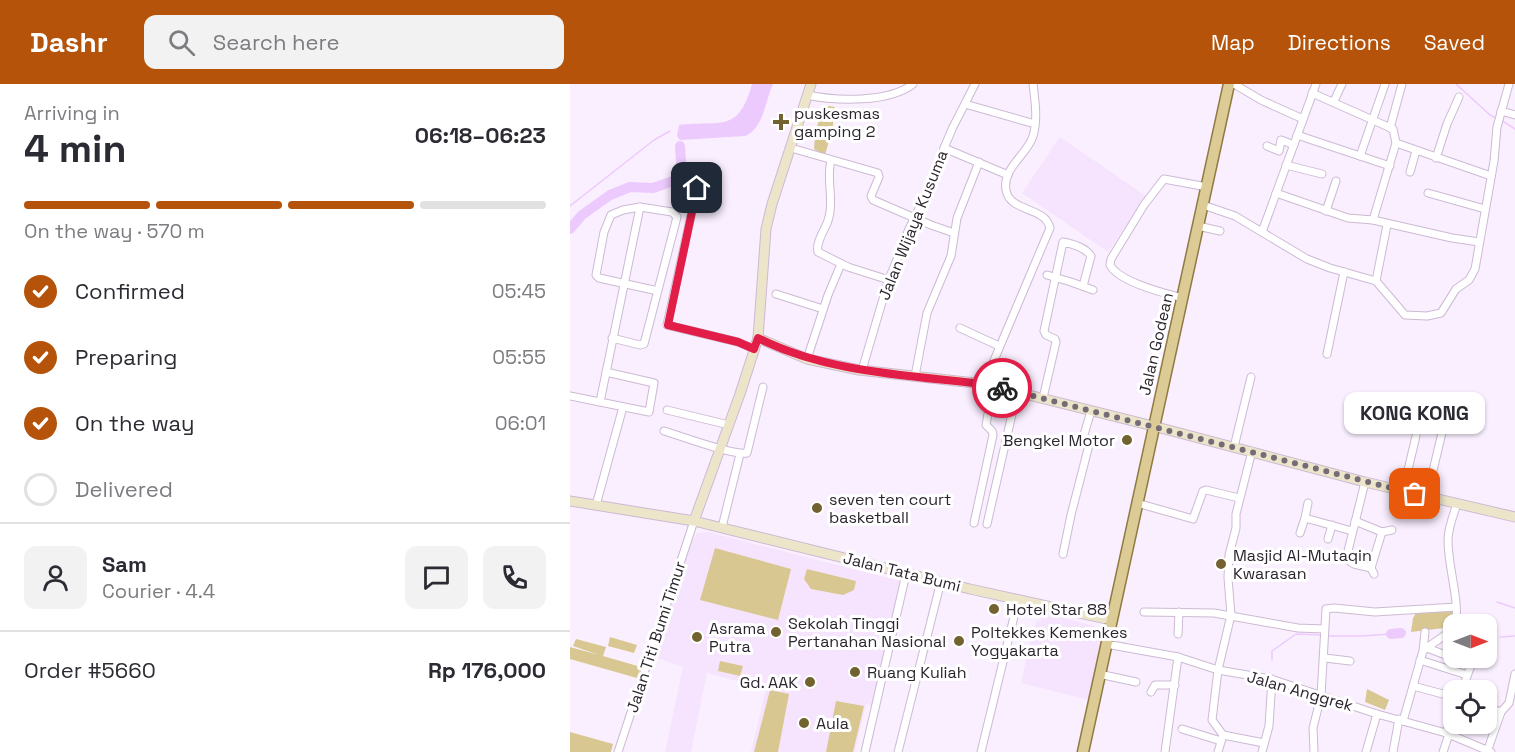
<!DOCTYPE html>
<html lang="en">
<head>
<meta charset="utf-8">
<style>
  body { margin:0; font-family:"Space Grotesk",sans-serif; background:#f2f2f3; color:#2b2b33; height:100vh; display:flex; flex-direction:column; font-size:22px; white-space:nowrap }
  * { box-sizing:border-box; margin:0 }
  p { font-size:20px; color:#7c7c81 }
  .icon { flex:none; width:33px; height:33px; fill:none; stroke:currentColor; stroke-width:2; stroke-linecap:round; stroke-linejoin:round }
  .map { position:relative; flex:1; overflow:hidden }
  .panel { display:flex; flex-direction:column; background:#fff; width:570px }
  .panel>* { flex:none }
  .needle { width:39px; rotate:90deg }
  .controls { position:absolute; left:873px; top:530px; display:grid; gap:12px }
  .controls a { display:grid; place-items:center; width:54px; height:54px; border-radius:12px; background:#fff; box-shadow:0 2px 4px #0004; font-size:30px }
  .pin { position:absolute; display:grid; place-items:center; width:51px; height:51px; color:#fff; margin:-26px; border-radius:12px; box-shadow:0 3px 9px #0006 }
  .courier { position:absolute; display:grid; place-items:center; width:60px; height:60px; margin:-30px; border:4px solid #e11d48; border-radius:50%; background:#fff; color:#222; box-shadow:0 2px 8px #0007 }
  .bubble { position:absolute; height:42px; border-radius:12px; background:#fff; box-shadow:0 2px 4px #0004; font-size:20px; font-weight:800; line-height:42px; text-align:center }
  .summary em { font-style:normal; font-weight:800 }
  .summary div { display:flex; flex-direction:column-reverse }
  .summary { display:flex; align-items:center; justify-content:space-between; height:102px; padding:0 24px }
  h1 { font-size:39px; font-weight:800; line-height:45px }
  .bar { display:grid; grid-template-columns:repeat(4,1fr); gap:9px 6px; align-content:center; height:72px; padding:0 24px }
  .bar i { height:8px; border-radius:4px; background:#e1e1e2 }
  .bar .current { background:#b45309 }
  .bar p { grid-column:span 4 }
  .line { display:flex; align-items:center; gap:15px; padding:0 24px; border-top:2px solid #e1e1e2 }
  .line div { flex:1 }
  .round { display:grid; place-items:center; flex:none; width:63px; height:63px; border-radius:12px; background:#f2f2f3 }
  ol { padding:0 24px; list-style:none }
  li { display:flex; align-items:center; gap:18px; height:66px }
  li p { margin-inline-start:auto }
  li .icon { padding:6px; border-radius:50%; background:#b45309; color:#fff; stroke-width:4 }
  li:last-child { color:#7c7c81 }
  li i { width:33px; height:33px; border:3px solid #e1e1e2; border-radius:50% }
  header { display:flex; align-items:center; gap:36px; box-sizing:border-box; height:84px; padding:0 30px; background:#b45309; color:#fff }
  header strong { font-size:28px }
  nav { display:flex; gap:33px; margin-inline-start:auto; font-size:21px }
  .search { width:420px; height:54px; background:#f2f2f3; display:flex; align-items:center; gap:15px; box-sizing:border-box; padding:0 21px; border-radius:12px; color:#7c7c81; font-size:22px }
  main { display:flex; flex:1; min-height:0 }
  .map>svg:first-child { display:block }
</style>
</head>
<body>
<header>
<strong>Dashr</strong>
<div class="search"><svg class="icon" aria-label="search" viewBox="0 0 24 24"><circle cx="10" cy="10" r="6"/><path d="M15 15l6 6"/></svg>Search here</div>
<nav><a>Map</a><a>Directions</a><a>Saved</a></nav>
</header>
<main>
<section class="panel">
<div class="summary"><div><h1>4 min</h1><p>Arriving in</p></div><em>06:18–06:23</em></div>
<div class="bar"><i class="current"></i><i class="current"></i><i class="current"></i><i></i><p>On the way · 570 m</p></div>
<ol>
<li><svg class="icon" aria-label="check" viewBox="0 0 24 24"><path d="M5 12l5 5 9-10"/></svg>Confirmed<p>05:45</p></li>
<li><svg class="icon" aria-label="check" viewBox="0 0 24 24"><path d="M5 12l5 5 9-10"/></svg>Preparing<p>05:55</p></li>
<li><svg class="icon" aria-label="check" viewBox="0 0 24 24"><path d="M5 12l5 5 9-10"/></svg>On the way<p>06:01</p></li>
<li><i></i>Delivered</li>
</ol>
<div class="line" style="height:108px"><a class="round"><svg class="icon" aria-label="person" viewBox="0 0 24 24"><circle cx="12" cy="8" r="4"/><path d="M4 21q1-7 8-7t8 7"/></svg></a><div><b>Sam</b><p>Courier · 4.4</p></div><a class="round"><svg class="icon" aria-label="chat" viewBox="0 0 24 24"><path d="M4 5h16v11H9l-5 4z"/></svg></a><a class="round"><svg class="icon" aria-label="phone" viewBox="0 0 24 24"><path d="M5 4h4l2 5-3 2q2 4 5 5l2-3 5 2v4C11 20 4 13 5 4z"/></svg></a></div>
<div class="line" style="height:78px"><div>Order #5660</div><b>Rp 176,000</b></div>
</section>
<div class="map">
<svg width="945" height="668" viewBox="0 0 945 668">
  <rect width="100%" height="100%" fill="#faefff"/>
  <g fill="#f6e4fe">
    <polygon points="490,53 576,112 538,168 452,109"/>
    <polygon points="138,448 331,497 304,622 296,620 285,668 181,668 196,605 137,589 121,668 95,668 113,583 84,573 122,457 127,449"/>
    <polygon points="472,528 535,545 519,616 451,599 459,563 467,536 470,537"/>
  </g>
  <g fill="#d9c791">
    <path d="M 258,22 L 265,23 L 261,57 L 259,57 L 255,71 L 244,65 C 245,50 247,32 258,22 Z"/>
    <polygon points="145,464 221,485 208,536 130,516"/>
    <polygon points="237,485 286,497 284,506 273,511 241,505 234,495"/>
    <polygon points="848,525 883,526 882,543 841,548 843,534"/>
    <polygon points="40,553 67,561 64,569 38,562"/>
    <polygon points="6,555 36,563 33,572 71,583 67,594 0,575 0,563 29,571 3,562"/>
    <polygon points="150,577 173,582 170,592 148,587"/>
    <polygon points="797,605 819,616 815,626 795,618"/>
    <polygon points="200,606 219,610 208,668 184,668"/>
    <polygon points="266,617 294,622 283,668 256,668"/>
    <polygon points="0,648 43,660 41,668 0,668"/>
  </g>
  <path fill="#edcafd" d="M 182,0 L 203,0 C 195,17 194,44 175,52 L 110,56 L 107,52 L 109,41 C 151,36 168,50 182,0 Z"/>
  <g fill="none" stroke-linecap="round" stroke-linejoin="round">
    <g stroke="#edcafd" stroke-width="1.5">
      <polyline points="886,0 920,31 926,34"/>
      <polyline points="931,36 945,45"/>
      <polyline points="0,122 84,56 100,47"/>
      <polyline points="927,518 945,524"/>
      <polyline points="756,552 791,552 821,550"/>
      <polyline points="930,553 945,552"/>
      <polyline points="702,576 702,567 726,550 751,551"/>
    </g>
    <g stroke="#edcafd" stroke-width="10">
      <polyline points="0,145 12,131 40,111 60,103 83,104 112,94 110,62"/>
      <polyline points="821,550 831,549"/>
    </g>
    <defs>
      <g id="street">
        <polyline points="664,0 691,16 733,35"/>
        <polyline points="742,9 823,45 826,59 921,92"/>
        <path d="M 237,11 C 266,17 319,19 343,0"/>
        <polyline points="764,17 772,0"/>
        <polyline points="395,20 465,40"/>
        <polyline points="931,27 945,31"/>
        <polyline points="820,44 832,0"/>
        <polyline points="727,51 820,82"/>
        <polyline points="697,62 709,67 711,56 724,61"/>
        <polyline points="221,64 308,89 309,93 301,112 303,116 361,141 384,149"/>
        <polyline points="374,64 438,91"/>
        <polyline points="790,72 815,0"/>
        <polyline points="866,74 877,40 889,13"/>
        <path d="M 261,77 C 256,94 264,115 259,133 C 257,144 245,157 248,168 L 278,183 L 319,196"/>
        <polyline points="716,81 752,90"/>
        <polyline points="840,88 846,67"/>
        <polyline points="127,104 97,241 168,258 184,265"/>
        <polyline points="706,109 778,134 803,136 882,154 909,158"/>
        <polyline points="858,109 915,125"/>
        <polyline points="633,121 665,132 737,175 760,184 806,197 835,231 857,232 871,229 886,205 899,196 905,185 924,77 927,43 939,0"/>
        <polyline points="756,127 766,97"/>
        <polyline points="803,136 826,59"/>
        <polyline points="628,142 650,147"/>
        <polyline points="692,148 746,0"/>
        <polyline points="477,191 501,198 523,206"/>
        <polyline points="806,197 817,141"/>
        <polyline points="206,210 253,225"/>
        <path d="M 612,214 C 594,209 549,198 540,181 L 541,175 L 574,121 L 594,95 L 637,103"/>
        <polyline points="390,244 429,262"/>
        <polyline points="42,254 70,261 74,260 107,133 102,128 70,123 53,126 41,131 34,148 26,191 29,194 88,207"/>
        <polyline points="757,270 774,188"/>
        <polyline points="237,275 258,211 271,180"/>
        <polyline points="292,286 318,198 339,145 370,82 374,64 383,43 405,0"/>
        <polyline points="345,292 357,229 381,172 387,134 409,78"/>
        <path d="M 414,300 L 480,144 C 475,122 440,129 436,106 C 432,84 458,70 463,52 C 468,36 465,16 463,0"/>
        <polyline points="0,312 79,328 84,299 36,288"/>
        <path d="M 473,314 L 486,258 L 485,255 L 476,251 L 474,247 L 493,158 C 503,160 515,163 521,172 L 513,202"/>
        <polyline points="30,318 70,123"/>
        <polyline points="97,326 159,341"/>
        <path d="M 94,347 C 111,352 164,372 177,369 L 193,303"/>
        <polyline points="664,363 681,293"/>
        <polyline points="795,398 776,475 784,480 801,484"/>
        <polyline points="833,407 846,352"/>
        <polyline points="857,412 875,336"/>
        <polyline points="567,419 623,435 633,407 636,406 669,414"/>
        <polyline points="738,419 735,434 782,447"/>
        <polyline points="26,421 53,323"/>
        <polyline points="785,437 812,448 801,484 804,490"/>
        <polyline points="404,439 423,351 422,347 416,341 423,302"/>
        <polyline points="417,440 447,308"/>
        <polyline points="152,443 170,370"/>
        <polyline points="812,448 822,446"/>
        <polyline points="730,449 735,434"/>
        <polyline points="758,455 762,441"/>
        <polyline points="493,470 501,431 519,361 513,354 521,327"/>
        <polyline points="574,528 644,529 728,544 754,545"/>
        <path d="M 886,540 C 889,512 878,484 878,456 C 878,444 883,432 887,420"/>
        <polyline points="608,550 609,528"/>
        <polyline points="536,560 608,573 648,586 701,595 807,630 876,649 921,668"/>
        <polyline points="857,564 902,581"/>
        <polyline points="855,565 884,545"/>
        <polyline points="755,574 780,577"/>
        <polyline points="850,576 897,591"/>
        <polyline points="529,590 566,598"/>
        <polyline points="843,602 884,613"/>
        <polyline points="892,606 904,573"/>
        <polyline points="581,608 585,601 605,601"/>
        <polyline points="916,623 931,628"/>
        <polyline points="833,637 853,567 855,548"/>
        <polyline points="612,645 651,657"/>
        <polyline points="876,649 884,629"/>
        <polyline points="653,651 694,659"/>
        <polyline points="48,668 124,437"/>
        <polyline points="295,668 336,490"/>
        <polyline points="328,668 371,497"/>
        <polyline points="411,668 448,516"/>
        <polyline points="595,668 608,573"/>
        <polyline points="648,668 653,651 642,636 648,586 661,531 658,494 659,471 666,444 666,430 682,367"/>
        <polyline points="692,668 699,642 702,595"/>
        <polyline points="744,668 743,644 751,612 756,525 764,524 805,528 886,523"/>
        <polyline points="796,668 807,630"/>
        <polyline points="823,668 829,635"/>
        <polyline points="873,668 879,650"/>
        <polyline points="917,668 931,628 939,619 945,590"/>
      </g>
      <g id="secondary">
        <polyline points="188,254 237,275 289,286 414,300 583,342 795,398 945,433"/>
        <polyline points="0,417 124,437 400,505 541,536"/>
        <polyline points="124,437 170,310 188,254 196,145 202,120 241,0"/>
      </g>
      <polyline id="primary" points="513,668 659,0"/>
    </defs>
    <use href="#street" stroke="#ccbad3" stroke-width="9"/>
    <use href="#secondary" stroke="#ccbad3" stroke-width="11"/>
    <use href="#primary" stroke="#8f7a43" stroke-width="13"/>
    <use href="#street" stroke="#fff" stroke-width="7"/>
    <use href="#secondary" stroke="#ede5ca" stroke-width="9"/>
    <use href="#primary" stroke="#dccb95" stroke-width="10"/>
  </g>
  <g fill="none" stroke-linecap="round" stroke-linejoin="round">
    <polyline stroke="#746c77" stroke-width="6" stroke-dasharray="0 10.8" points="432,304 845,410"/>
    <path stroke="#e11d48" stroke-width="8" d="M 127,104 L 98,241 L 168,258 L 184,265 L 188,254 C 258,289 337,291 414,300 L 432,304"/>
  </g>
  <g fill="#726230" stroke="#fff" stroke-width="2">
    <path d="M208 29h6v6h6v6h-6v6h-6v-6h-6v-6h6z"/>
    <circle cx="557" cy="356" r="6"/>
    <circle cx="247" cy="424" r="6"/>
    <circle cx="651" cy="480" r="6"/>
    <circle cx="424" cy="525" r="6"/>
    <circle cx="206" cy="548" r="6"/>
    <circle cx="127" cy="553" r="6"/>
    <circle cx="389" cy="557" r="6"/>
    <circle cx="285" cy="588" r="6"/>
    <circle cx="240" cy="598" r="6"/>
    <circle cx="234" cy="639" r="6"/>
  </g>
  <g text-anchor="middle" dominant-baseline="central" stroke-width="6" stroke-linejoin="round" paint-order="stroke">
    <g font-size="16" fill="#2c252e" stroke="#fff" text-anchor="start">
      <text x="224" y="29">puskesmas<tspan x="224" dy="18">gamping 2</tspan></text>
      <text x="545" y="356" text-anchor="end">Bengkel Motor</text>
      <text x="259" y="415">seven ten court<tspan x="259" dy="18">basketball</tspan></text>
      <text x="663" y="471">Masjid Al-Mutaqin<tspan x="663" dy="18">Kwarasan</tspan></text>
      <text x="436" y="525">Hotel Star 88</text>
      <text x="218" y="539">Sekolah Tinggi<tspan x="218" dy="18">Pertanahan Nasional</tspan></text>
      <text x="139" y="544">Asrama<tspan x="139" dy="18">Putra</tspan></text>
      <text x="401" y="548">Poltekkes Kemenkes<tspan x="401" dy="18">Yogyakarta</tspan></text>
      <text x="297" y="588">Ruang Kuliah</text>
      <text x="228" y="598" text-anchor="end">Gd. AAK</text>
      <text x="246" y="639">Aula</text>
    </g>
    <g font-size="16" fill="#2c252e" stroke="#fff">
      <text transform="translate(343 141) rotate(-68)">Jalan Wijaya Kusuma</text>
      <text transform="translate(586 260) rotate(-77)">Jalan Godean</text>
      <text transform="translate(332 488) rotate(14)">Jalan Tata Bumi</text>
      <text transform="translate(86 553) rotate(-72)">Jalan Titi Bumi Timur</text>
      <text transform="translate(730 607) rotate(16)">Jalan Anggrek</text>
    </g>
  </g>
</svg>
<div class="controls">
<a><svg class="needle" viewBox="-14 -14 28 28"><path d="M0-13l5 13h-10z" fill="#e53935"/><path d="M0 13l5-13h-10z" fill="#7c7c81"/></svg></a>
<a><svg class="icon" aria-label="locate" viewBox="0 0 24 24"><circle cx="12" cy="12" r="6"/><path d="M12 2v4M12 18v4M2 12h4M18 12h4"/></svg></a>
</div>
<div class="pin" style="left:845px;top:410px;background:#ea580c"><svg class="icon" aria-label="bag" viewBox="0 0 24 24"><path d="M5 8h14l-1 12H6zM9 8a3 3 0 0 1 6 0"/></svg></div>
<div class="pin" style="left:127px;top:104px;background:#1f2937"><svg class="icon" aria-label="home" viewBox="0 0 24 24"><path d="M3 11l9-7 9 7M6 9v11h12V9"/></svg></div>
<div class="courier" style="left:432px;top:304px"><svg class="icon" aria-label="bike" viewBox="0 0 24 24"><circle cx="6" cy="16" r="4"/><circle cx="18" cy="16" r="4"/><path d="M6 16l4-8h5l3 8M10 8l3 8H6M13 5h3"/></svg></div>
<div class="bubble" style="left:774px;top:308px;width:141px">KONG KONG</div>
</div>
</main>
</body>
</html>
